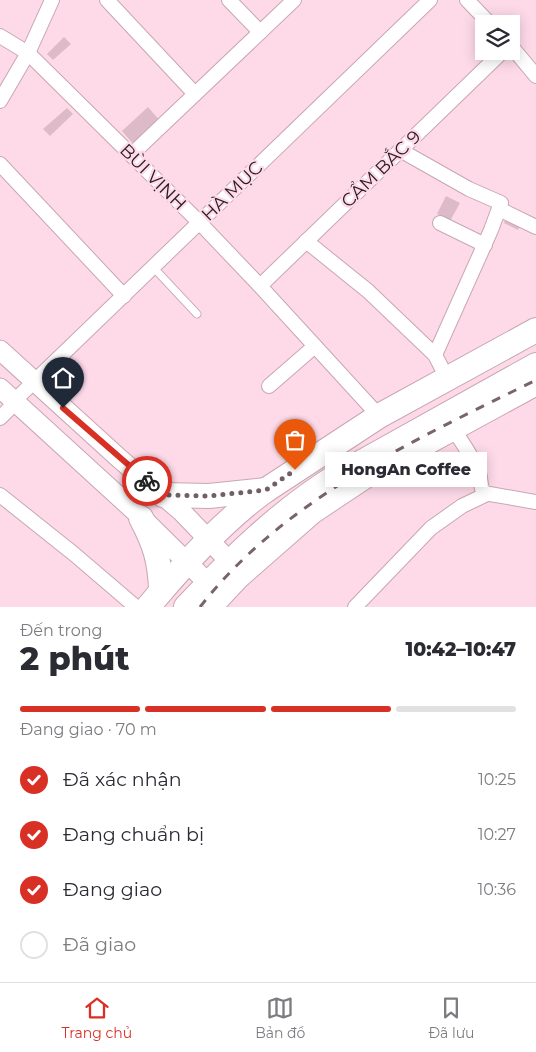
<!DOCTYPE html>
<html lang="vi">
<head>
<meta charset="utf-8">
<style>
  body { margin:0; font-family:Montserrat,sans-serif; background:#f2f2f3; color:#2b2b33; height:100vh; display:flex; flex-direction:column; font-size:19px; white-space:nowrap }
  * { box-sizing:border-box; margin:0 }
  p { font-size:16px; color:#7c7c81 }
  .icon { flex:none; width:28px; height:28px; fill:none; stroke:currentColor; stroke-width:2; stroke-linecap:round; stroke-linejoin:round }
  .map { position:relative; height:607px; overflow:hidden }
  .drawer { display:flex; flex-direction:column; background:#fff; flex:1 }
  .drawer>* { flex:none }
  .controls { position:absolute; left:475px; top:15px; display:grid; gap:10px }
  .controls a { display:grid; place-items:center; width:45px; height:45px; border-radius:0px; background:#fff; box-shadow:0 2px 12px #0003; font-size:25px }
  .pin { position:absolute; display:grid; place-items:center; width:42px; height:42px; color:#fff; margin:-51px -21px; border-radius:50% 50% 50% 0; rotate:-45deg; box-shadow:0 0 5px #0007 }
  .pin .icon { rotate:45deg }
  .courier { position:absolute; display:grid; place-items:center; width:50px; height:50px; margin:-25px; border:4px solid #d93025; border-radius:50%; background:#fff; color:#222; box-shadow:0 1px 6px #0007 }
  .bubble { position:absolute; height:35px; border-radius:0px; background:#fff; box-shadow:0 2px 12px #0003; font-size:16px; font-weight:800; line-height:35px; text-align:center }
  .headline em { font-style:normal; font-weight:800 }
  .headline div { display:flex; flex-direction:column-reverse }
  .headline { display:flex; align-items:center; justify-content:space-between; height:85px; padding:0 20px }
  h1 { font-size:32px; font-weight:800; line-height:38px }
  .bar { display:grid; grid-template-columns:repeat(4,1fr); gap:8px 5px; align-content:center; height:60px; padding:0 20px }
  .bar i { height:6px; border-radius:4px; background:#e1e1e2 }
  .bar .on { background:#d93025 }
  .bar p { grid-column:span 4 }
  ol { padding:0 20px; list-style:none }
  li { display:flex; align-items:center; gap:15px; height:55px }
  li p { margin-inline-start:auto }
  li .icon { padding:5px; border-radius:50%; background:#d93025; color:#fff; stroke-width:4 }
  li:last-child { color:#7c7c81 }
  li i { width:28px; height:28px; border:2px solid #e1e1e2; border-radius:50% }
  .menu { display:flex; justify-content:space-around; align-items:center; height:70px; border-top:1px solid #e1e1e2; background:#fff; font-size:14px; color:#7c7c81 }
  .menu a { display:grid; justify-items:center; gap:2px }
  .menu .on { color:#d93025 }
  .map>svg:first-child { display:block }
</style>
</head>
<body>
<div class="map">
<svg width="536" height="607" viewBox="0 0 536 607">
  <rect width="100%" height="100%" fill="#fedae8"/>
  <g fill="#ddbac7">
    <polygon points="64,37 71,44 53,60 47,54"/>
    <polygon points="148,107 161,122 135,146 122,131"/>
    <polygon points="67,108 73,114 50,136 43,129"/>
    <polygon points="446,196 460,203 450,221 437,214"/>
    <polygon points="507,215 522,222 518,230 504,223"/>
  </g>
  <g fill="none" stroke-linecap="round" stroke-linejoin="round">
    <defs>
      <polyline id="lane" points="153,267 197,314"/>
      <g id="street">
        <polyline points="107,0 195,94"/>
        <polyline points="229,0 260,32"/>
        <polyline points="467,0 490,24"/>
        <polyline points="0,36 28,53 199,222 260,286 379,416"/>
        <polyline points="511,46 536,76"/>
        <polyline points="0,101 28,53 52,0"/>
        <polyline points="400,150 469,189 501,203 491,230 435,355"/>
        <polyline points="131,155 294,0"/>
        <polyline points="0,164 124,296"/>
        <polyline points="499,209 536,227"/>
        <polyline points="440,223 485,245"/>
        <polyline points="306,241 368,291 435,355 447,378"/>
        <polyline points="260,286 503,51"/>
        <polyline points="269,386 315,346"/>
        <polyline points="0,418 9,409 14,401 430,0"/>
        <path d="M 454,430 C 463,444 473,457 479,473 C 481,480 480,487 484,493 L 536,502"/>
        <polyline points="0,495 74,554 136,607"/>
        <polyline points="355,607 431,528 462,506 487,494"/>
      </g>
      <g id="secondary">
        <polyline points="0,350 121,460 181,511 230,562"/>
        <polyline points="0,388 139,515 208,583"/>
        <polyline points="213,607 239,579 313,514 367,478 536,386"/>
      </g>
      <g id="highway">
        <polyline points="163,495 209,496 266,490"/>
        <path d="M 141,518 C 155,544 160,561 161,590"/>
        <path d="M 148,607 C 182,566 223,521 266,490 L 379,416 L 536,330"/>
        <path d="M 186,607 C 231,559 279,512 335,477 L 536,365"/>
      </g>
    </defs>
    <use href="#lane" stroke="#c8a6b3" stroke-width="9"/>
    <use href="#street" stroke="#c8a6b3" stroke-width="16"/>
    <use href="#secondary" stroke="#c8a6b3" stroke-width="21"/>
    <use href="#highway" stroke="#c8a6b3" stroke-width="26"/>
    <use href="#lane" stroke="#fff" stroke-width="7"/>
    <use href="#street" stroke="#fff" stroke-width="14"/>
    <use href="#secondary" stroke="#fff" stroke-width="19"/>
    <use href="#highway" stroke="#fff" stroke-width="24"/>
    <path stroke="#79646c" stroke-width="3" stroke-dasharray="9 9" stroke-linecap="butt" d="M 200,607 C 285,498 415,440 536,380"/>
  </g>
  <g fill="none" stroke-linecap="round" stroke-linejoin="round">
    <polyline stroke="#725e66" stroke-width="5" stroke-dasharray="0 9" points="147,481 164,495 209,496 266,490 295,470"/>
    <polyline stroke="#d93025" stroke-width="6" points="63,408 147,481"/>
  </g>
  <g text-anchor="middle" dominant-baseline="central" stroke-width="4.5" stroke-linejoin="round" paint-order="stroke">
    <g font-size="18" fill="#271b20" stroke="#fedae8">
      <text transform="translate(381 169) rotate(-44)">CẨM BẮC 9</text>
      <text transform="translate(153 177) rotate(45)">BÙI VỊNH</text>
      <text transform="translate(232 191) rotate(-44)">HÀ MỤC</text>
    </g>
  </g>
</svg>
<div class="controls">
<a><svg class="icon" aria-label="layers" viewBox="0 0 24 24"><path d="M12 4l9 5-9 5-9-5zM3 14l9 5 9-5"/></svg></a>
</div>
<div class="pin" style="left:295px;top:470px;background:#ea580c"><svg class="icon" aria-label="bag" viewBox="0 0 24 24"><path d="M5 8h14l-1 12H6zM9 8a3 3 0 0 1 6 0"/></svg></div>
<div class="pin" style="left:63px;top:408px;background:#1f2937"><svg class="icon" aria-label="home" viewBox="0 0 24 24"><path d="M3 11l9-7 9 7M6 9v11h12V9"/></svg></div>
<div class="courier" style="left:147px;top:481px"><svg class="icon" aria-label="bike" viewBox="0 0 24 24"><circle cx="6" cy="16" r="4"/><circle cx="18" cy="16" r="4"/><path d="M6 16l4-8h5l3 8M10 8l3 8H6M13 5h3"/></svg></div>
<div class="bubble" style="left:325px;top:452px;width:162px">HongAn Coffee</div>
</div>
<section class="drawer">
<div class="headline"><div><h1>2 phút</h1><p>Đến trong</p></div><em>10:42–10:47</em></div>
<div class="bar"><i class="on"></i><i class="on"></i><i class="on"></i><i></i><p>Đang giao · 70 m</p></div>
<ol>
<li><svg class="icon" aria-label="check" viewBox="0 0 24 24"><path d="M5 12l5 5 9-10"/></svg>Đã xác nhận<p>10:25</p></li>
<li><svg class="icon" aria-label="check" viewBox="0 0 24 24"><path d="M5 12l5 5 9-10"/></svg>Đang chuẩn bị<p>10:27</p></li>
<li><svg class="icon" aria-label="check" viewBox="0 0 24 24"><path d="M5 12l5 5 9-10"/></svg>Đang giao<p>10:36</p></li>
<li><i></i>Đã giao</li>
</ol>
</section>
<nav class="menu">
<a class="on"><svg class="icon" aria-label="home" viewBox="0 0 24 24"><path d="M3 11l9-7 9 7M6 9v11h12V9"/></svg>Trang chủ</a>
<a><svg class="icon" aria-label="map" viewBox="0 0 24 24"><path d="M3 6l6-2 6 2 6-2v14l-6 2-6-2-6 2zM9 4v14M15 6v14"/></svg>Bản đồ</a>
<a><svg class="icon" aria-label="saved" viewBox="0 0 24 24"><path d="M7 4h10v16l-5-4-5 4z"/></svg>Đã lưu</a>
</nav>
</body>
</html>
